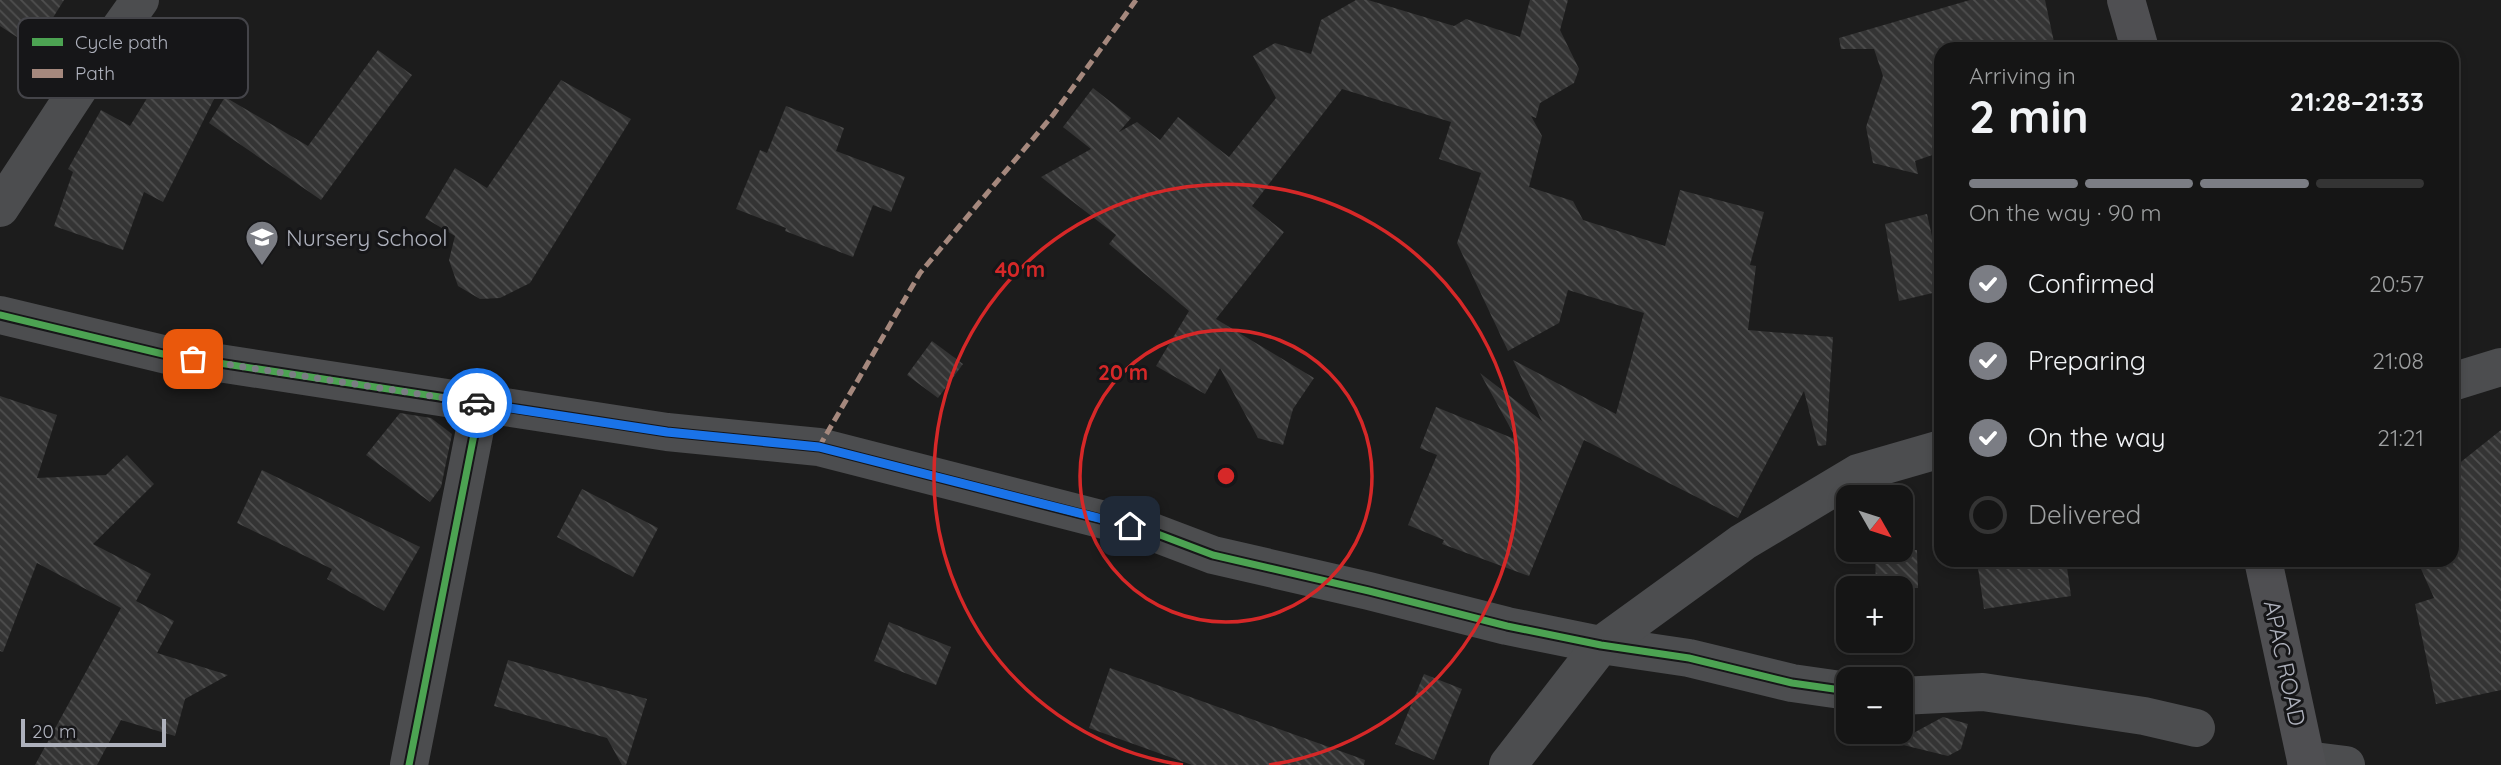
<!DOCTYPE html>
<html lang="en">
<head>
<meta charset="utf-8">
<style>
  body { margin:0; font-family:Quicksand,sans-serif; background:#222; color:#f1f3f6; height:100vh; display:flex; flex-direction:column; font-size:26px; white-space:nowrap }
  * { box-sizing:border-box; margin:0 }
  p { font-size:23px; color:#9d9fa0 }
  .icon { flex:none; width:38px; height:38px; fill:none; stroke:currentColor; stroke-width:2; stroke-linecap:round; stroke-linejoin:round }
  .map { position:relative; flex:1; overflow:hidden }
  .sheet { position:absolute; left:1934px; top:42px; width:525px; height:525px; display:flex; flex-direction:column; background:#151515; border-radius:21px; box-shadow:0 4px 10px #0003,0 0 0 2px #343434 }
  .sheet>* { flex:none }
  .needle { width:46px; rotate:129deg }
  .fabs { position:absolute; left:1836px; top:485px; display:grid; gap:14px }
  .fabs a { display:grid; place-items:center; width:77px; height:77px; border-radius:14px; background:#151515; box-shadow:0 4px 10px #0003,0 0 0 2px #343434; font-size:35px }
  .scale { position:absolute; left:21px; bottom:18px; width:145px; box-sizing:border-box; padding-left:7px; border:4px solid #aeb1bc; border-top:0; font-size:19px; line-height:24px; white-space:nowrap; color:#aeb1bc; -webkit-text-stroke:5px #161618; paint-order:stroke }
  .pin { position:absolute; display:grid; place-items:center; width:60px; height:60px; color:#fff; margin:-30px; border-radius:14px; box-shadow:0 4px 10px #0006 }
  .courier { position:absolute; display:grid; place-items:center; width:70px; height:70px; margin:-35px; border:5px solid #1a73e8; border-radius:50%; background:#fff; color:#222; box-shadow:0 2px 9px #0007 }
  .head em { font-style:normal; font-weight:700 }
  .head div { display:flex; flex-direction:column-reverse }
  .head { display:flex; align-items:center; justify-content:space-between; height:119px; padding:0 35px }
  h1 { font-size:46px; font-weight:700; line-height:52px }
  .bar { display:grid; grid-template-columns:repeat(4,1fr); gap:10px 7px; align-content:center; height:84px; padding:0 35px }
  .bar i { height:9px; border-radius:5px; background:#343434 }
  .bar .active { background:#7b7d84 }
  .bar p { grid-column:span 4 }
  ol { padding:0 35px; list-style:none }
  li { display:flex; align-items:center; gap:21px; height:77px }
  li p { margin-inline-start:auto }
  li .icon { padding:7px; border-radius:50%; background:#7b7d84; color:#fff; stroke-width:4 }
  li:last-child { color:#9d9fa0 }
  li i { width:38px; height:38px; border:4px solid #343434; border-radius:50% }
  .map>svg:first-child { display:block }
</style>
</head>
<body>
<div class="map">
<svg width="2501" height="765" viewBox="0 0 2501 765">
  <defs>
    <pattern id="building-back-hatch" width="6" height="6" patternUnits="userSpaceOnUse" patternTransform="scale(1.75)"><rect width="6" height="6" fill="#343434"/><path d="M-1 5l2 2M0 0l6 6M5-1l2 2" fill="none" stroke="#4f4f4f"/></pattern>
  </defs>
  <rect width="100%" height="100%" fill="#1c1c1c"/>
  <g fill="url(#building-back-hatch)">
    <polygon points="0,0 64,0 34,48 0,26"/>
    <polygon points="1356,0 1368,0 1454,26 1466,19 1520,37 1530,0 1568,0 1560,30 1579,69 1574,83 1540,103 1536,118 1531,116 1542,136 1529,187 1573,201 1583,220 1665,246 1680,190 1764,212 1750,265 1756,266 1748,330 1833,337 1826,445 1818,446 1804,391 1738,518 1584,440 1529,576 1442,544 1444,540 1408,525 1437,455 1420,448 1436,407 1517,440 1480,373 1542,421 1513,360 1616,414 1644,313 1568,290 1559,323 1508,351 1457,243 1481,173 1439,159 1451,122 1342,89 1252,206 1284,232 1216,319 1314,378 1293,409 1283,445 1258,438 1220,368 1205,394 1156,366 1189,311 1109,244 1116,235 1041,177 1091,149 1063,127 1093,88 1131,118 1119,132 1137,122 1160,140 1178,117 1229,157 1276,98 1253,56 1275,43 1311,54 1321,20"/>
    <polygon points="1970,0 2045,0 2054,42 2025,49 1941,49 1941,152 1915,161 1918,174 1873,163 1866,127 1883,76 1874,49 1841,49 1839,38"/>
    <polygon points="378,50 412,75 321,200 209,123 225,97 308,146"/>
    <polygon points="168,64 217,93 163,202 144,192 123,250 54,226 73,172 68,169 101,110 130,126"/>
    <polygon points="561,80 631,119 530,283 500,298 480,299 458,286 449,260 455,236 425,218 455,168 487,188"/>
    <polygon points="786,106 844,128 836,151 905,177 891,212 873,205 853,257 785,231 786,228 736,209 760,150 767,153"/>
    <polygon points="1927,214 1941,277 1941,291 1899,301 1885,224"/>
    <polygon points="932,341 963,364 938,398 907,375"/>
    <polygon points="0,396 57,415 37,478 106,475 127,455 154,484 93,544 151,574 136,601 174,621 157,653 228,675 185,699 175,736 121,720 97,765 35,765 121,608 37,563 3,652 0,651"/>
    <polygon points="400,413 431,418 452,434 441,487 430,502 366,455"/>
    <polygon points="2501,430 2501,690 2436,704 2415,604 2434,598 2417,560 2452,560 2452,469"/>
    <polygon points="262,470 420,547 384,611 327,579 332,569 237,523"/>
    <polygon points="582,489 658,528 633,577 557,537"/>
    <polygon points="1875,550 1917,550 1918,588 1876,588"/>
    <polygon points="2032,560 2066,560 2071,596 1984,609 1978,568"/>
    <polygon points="889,622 951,647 936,685 874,661"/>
    <polygon points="508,660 647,699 626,765 622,765 607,738 494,706"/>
    <polygon points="1110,668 1365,760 1364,765 1192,765 1089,728"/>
    <polygon points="1424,674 1462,689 1434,760 1395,744"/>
    <polygon points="1943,717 1968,724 1961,749 1948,756 1895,743"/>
  </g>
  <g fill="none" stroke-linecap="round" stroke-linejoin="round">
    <g stroke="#4c4d4f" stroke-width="38">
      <polyline points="0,208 96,62 140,0"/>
      <polyline points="0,315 167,355 667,432 819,447 1155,533 1213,555 1369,591 1507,626 1601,645 1689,658 1792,683 1848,691"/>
      <polyline points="2452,382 2501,367"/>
      <polyline points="1900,696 1983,692 2144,716 2196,728"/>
      <polyline points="2306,760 2346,765"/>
      <polyline points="409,765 480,404"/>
      <polyline points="1508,765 1601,645 1743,542 1858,473 1941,449"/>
    </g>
    <g stroke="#4f4f52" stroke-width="38">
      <polyline points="2126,0 2140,49"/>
      <polyline points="2263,560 2307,765"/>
    </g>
    <polyline stroke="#a5887d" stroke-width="5" stroke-dasharray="10 5" stroke-linecap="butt" points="819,447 920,273 1053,115 1136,0"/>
    <defs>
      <g id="cycleway">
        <polyline points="0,315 167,355 667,432 819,447 1155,533 1213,555 1369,591 1507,626 1601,645 1689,658 1792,683 1848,691"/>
        <polyline points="409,765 480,404"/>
      </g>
    </defs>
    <use href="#cycleway" stroke="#161618" stroke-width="11"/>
    <use href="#cycleway" stroke="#4ca352" stroke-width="7"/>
  </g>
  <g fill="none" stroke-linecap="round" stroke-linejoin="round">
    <polyline stroke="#7b7d84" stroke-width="7" stroke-dasharray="0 12.6" points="193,359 477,403"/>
    <polyline stroke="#1a73e8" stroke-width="9" points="477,403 667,432 819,447 1130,526"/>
  </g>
  <g fill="none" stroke="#d62828" stroke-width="3.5">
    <circle cx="1226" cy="476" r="146"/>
    <path d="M1183 765A292 292 0 1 1 1269 765"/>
  </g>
  <defs>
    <symbol id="school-pin" viewBox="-11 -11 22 30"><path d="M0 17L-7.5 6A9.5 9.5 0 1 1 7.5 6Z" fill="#7b7d84" stroke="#161618"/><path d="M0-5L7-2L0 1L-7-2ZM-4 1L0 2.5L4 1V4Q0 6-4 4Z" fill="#fff"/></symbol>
  </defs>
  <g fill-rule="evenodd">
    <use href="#school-pin" x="243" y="218" width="38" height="52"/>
  </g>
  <g text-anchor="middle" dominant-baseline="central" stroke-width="6" stroke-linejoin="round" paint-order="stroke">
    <g font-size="23" fill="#aeb1bc" stroke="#161618" text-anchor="start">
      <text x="286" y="237">Nursery School</text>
    </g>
    <g font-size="23" fill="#aeb1bc" stroke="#161618">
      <text transform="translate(2285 663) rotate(78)">APAC ROAD</text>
    </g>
  </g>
  <rect x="18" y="18" width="230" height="80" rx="10" fill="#161618" stroke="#444449" stroke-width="2"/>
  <rect x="32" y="38" width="31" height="8" fill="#4ca352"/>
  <rect x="32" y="69" width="31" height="9" fill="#a5887d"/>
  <g font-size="19" fill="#aeb1bc">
    <text x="75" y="49">Cycle path</text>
    <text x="75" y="80">Path</text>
  </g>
  <circle cx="1226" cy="476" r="10" fill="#d62828" stroke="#161618" stroke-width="3.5"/>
  <g font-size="21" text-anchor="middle" font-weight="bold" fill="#d62828" stroke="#161618" stroke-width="6" stroke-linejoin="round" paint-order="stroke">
    <text x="1020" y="277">40 m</text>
    <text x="1123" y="380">20 m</text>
  </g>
</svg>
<div class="fabs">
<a><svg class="needle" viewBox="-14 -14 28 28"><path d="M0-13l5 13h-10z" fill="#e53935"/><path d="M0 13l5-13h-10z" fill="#9d9fa0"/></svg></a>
<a>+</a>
<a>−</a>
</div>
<div class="scale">20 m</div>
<div class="pin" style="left:193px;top:359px;background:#ea580c"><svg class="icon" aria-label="bag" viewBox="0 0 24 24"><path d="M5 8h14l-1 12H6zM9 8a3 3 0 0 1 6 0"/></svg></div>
<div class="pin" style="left:1130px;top:526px;background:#1f2937"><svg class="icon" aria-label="home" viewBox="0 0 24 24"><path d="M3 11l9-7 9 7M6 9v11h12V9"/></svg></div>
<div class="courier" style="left:477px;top:403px"><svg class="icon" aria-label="car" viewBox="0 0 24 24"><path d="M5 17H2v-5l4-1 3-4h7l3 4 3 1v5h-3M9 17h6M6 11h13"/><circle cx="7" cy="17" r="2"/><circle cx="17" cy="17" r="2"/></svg></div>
<section class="sheet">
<div class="head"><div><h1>2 min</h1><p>Arriving in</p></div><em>21:28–21:33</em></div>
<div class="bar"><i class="active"></i><i class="active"></i><i class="active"></i><i></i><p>On the way · 90 m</p></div>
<ol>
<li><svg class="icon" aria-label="check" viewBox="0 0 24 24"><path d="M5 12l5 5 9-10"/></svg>Confirmed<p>20:57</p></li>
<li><svg class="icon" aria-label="check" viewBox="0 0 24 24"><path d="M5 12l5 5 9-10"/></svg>Preparing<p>21:08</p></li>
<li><svg class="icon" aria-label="check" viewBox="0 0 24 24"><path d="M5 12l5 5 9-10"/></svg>On the way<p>21:21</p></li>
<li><i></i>Delivered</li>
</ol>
</section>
</div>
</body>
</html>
